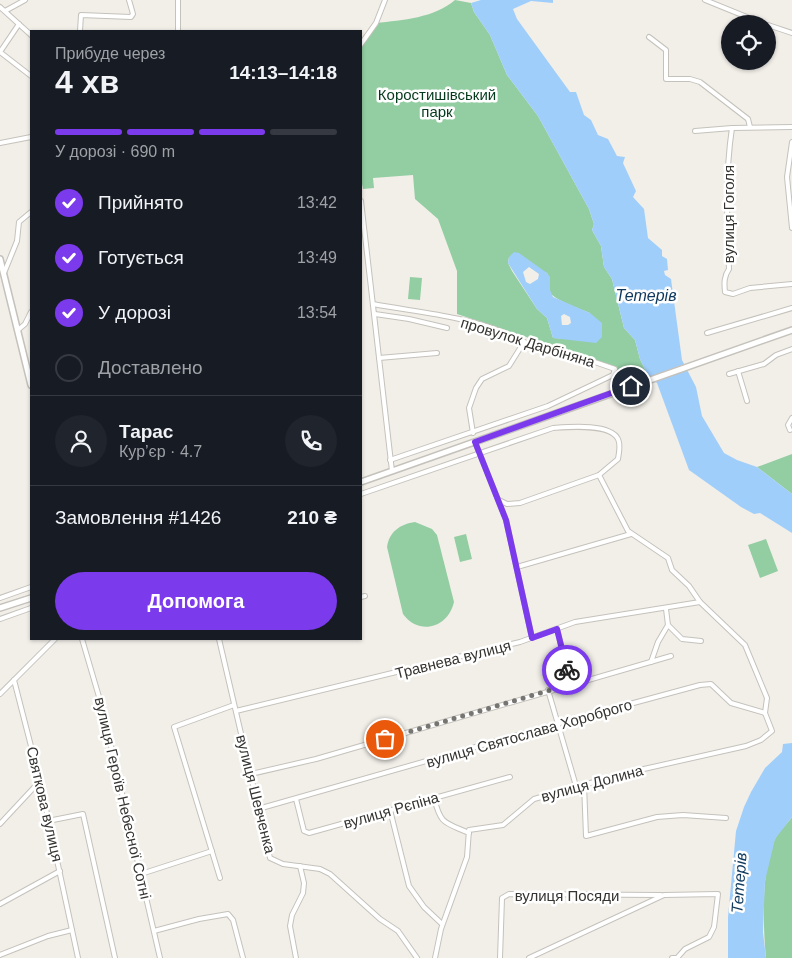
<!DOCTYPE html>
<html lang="uk">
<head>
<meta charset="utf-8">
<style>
  body { margin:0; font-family:Arial,sans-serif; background:#20242c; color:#f1f3f6; height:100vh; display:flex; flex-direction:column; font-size:19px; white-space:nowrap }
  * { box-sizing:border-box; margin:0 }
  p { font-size:16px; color:#9ea1a6 }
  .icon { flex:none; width:28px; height:28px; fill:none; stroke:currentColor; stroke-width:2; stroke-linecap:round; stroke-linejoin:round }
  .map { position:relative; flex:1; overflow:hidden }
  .panel { position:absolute; left:30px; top:30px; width:332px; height:610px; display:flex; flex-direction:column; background:#171b24; border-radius:0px; box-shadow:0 1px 4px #0004 }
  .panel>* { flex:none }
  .tools { position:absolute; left:721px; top:15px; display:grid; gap:10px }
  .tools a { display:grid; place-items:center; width:55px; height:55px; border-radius:50%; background:#171b24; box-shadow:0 1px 4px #0004; font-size:25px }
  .pin { position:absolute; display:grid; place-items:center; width:42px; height:42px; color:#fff; margin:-21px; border:2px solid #fff; border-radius:50%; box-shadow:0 1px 5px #0007 }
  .courier { position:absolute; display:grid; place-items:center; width:50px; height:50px; margin:-25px; border:4px solid #7c3aed; border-radius:50%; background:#fff; color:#222; box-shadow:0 1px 6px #0007 }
  .overview em { font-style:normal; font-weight:600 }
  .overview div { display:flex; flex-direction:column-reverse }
  .overview { display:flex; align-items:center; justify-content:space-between; height:85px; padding:0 25px }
  h1 { font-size:32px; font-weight:600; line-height:38px }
  .bar { display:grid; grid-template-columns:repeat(4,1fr); gap:8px 5px; align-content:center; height:60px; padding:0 25px }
  .bar i { height:6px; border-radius:4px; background:#363941 }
  .bar .selected { background:#7c3aed }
  .bar p { grid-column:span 4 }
  .line { display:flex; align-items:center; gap:12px; padding:0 25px; border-top:1px solid #363941 }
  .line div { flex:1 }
  .round { display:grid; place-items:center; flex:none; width:52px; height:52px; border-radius:26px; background:#20242c }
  ol { padding:0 25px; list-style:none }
  li { display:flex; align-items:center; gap:15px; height:55px }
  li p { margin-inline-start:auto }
  li .icon { padding:5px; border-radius:50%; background:#7c3aed; color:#fff; stroke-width:4 }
  li:last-child { color:#9ea1a6 }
  li i { width:28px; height:28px; border:2px solid #363941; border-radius:50% }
  .action { display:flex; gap:10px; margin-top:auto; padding:10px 25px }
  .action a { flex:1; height:58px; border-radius:30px; background:#7c3aed; color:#fff; font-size:20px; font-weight:600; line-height:58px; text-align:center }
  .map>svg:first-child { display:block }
</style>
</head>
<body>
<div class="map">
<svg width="792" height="958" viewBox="0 0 792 958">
  <rect width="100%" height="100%" fill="#f2efe9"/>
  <g fill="#93cda2" fill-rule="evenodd">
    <path d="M 455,0 L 471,3 L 474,12 L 490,35 L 507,75 L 538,116 L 589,209 L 594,224 L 592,230 L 601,246 L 604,267 L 612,279 L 624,328 L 635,340 L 640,359 L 648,376 L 622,384 L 617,367 L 457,314 L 457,271 L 438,219 L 415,199 L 413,175 L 373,178 L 374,188 L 363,189 L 361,179 L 361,44 L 376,23 C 403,20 434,18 455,0 ZM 509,257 L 547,273 C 551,279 548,285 550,292 C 553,300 581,309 590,313 L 571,339 L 553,338 L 547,318 L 537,309 L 512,271 L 508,263 Z"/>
    <polygon points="410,277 422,278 420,300 408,299"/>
    <polygon points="792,454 792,494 757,467"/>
    <path d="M 415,522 L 432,529 L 437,535 L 454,602 C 448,628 419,636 403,614 L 387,547 C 389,532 400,524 415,522 Z"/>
    <polygon points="466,534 472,559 460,562 454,537"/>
    <polygon points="766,539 778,571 760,578 748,545"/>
    <path d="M 792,817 L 792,958 L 766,958 C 763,927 761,867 775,839 C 779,831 787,824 792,817 Z"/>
  </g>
  <g fill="#a0cefa" fill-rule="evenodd">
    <polygon points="481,0 553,0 553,3 531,1 513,9 517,19 570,92 576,92 584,115 591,120 598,135 608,139 617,156 625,157 623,163 636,191 633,197 644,209 648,238 662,250 662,256 667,259 668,270 664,271 665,275 671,279 682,360 696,387 702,416 724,453 737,460 757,467 792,494 792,533 760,513 754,514 741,507 689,470 657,383 648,376 640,359 635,340 624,328 612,279 604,267 601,246 592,230 594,224 589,209 538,116 507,75 490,35 474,12 471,3"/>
    <path d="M 514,252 L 519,253 L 547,273 L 550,277 L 550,290 L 553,297 L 590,313 L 602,323 L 602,337 L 596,343 L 553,338 L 547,318 L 537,309 L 508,263 L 509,257 ZM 529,267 L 539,274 L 538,279 L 530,284 L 526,282 L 523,272 ZM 564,314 L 570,317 L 571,323 L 568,325 L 562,325 L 561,316 Z"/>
    <polygon points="792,743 792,817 775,839 765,881 763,932 766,958 728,958 728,917 736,831 744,807 751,792 765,768 782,752 783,744"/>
  </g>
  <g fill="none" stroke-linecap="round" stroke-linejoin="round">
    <defs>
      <g id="street">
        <polyline points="178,0 178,31"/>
        <polyline points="705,0 764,24"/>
        <polyline points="0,7 31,35"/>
        <polyline points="5,11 25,0"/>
        <polyline points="768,25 792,33"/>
        <polyline points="80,31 81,15 131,17 133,14 129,0"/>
        <polyline points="649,37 666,50 666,79 690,79 700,82 748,119 750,127"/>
        <polyline points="361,44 376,23 385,0"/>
        <polyline points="0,52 31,76"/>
        <polyline points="0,52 19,24"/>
        <path d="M 792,127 L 732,128 C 725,174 727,222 729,269 C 724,276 724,283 725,292 L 733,294 L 750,288 L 792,284"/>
        <polyline points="695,131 732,128"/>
        <polyline points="792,142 787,177 792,228"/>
        <polyline points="0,143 31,137"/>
        <polyline points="361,201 392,471"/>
        <polyline points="4,273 17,241 19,222 31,212"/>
        <path d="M 373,304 C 415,312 466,316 505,333 C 518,339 534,349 548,346 L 615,369 L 613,375 L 548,406 L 390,460"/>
        <polyline points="375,314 409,319 447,328"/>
        <polyline points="18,330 25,324 31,312"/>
        <polyline points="707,333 792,308"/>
        <polyline points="379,358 437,353"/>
        <polyline points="738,371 747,401"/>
        <polyline points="729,374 764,364 776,355 792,349"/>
        <polyline points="790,430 788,425 792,418"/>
        <polyline points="473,433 469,408 476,388 482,379 509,366 524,342"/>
        <polyline points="475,442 506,520 532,638"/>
        <polyline points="599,475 628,531 668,558 672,570 689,586 700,602 745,645 767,698 765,713"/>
        <path d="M 361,494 L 553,428 C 568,427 610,423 618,439 C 621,445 619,452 618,459 L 599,475 L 520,503 L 507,504 L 499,500"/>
        <polyline points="517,567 631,534"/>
        <polyline points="361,597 365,596"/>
        <polyline points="0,598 31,587"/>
        <polyline points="666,609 668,625"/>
        <polyline points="0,619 31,608"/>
        <polyline points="557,629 571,684"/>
        <polyline points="82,639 102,707 160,958"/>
        <polyline points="219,639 270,858 283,864 320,869 330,874 380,919 398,931 417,958"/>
        <polyline points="651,662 658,642 668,625 682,639 701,641"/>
        <polyline points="14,680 40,781 78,958"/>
        <polyline points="548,690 576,786"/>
        <polyline points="0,694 55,639"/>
        <polyline points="236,711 520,642 575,622 700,602"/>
        <polyline points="251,774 316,759 671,656"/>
        <polyline points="584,784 586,836 657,817 683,815 726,818"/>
        <path d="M 434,798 C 441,825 444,822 469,833"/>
        <polyline points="296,799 304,831 309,833 510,777"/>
        <polyline points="258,809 556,724 700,685 711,684 731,703 765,713"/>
        <polyline points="390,810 409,886 424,907 442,924"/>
        <polyline points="48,821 83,814 115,958"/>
        <polyline points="0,824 40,781"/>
        <polyline points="141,874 212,851"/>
        <polyline points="220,878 174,727 234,705"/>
        <polyline points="0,904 60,871"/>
        <polyline points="154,931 199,919 228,914 233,920 243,958"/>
        <polyline points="0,955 48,936 72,930"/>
        <polyline points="296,958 290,926 292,915 303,893 304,883 300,866"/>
        <polyline points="435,958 441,929 467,857 469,830 503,825 534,799 626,773 746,746 761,740 772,731 765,713"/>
        <polyline points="500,958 502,898 509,894 661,895"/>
        <polyline points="529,958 664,895 718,894 714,927 709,937 685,949 677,958 672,958"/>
      </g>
      <g id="secondary">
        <polyline points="0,259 31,385"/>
        <polyline points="361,482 792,330"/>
        <polyline points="0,608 31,598"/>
      </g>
    </defs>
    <use href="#street" stroke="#c5c2bc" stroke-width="6"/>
    <use href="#secondary" stroke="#c5c2bc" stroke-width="8"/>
    <use href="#street" stroke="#fff" stroke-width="4"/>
    <use href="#secondary" stroke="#fff" stroke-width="5"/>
  </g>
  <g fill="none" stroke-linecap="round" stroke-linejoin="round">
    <polyline stroke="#777571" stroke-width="5" stroke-dasharray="0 9" points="385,739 571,684 567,670"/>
    <polyline stroke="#7c3aed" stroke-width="6" points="567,670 557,629 532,638 506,520 475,442 631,386"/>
  </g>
  <g text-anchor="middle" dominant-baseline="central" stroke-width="5" stroke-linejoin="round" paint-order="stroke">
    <g font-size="15" fill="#043a1b" stroke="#fff">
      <text x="437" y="94">Коростишівський<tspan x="437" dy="17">парк</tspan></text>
    </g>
    <g font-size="15" fill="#353431" stroke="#fff">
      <text transform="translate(728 214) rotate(-90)">вулиця Гоголя</text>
      <text transform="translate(528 342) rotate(17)">провулок Дарбіняна</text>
      <text transform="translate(453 659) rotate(-14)">Травнева вулиця</text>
      <text transform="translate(529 733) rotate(-16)">вулиця Святослава Хороброго</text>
      <text transform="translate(592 783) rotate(-15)">вулиця Долина</text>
      <text transform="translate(256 794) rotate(76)">вулиця Шевченка</text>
      <text transform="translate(123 798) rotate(77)">вулиця Героїв Небесної Сотні</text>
      <text transform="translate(45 804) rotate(77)">Святкова вулиця</text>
      <text transform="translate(391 810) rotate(-16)">вулиця Рєпіна</text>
      <text x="567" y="895">вулиця Посяди</text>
    </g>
    <g font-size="16" font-style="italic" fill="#0e395c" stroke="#fff">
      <text x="646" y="295">Тетерів</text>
      <text transform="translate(739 883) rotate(-86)">Тетерів</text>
    </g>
  </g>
</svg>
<div class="tools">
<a><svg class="icon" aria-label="locate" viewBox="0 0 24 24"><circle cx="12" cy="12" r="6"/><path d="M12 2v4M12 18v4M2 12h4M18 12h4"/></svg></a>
</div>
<div class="pin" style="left:385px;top:739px;background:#ea580c"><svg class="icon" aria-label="bag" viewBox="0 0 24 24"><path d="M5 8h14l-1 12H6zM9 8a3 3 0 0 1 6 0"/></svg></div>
<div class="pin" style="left:631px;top:386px;background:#1f2937"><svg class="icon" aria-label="home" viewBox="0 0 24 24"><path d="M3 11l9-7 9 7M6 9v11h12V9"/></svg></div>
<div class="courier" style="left:567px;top:670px"><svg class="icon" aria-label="bike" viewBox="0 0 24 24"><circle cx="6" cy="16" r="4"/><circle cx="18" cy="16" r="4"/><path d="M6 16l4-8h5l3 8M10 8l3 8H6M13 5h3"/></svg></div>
<section class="panel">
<div class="overview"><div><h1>4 хв</h1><p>Прибуде через</p></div><em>14:13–14:18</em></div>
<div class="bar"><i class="selected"></i><i class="selected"></i><i class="selected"></i><i></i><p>У дорозі · 690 m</p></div>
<ol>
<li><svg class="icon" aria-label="check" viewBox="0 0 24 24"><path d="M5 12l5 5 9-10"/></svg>Прийнято<p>13:42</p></li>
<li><svg class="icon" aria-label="check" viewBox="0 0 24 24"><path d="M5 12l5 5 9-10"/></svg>Готується<p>13:49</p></li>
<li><svg class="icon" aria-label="check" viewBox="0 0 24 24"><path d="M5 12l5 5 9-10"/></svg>У дорозі<p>13:54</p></li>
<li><i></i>Доставлено</li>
</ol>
<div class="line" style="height:90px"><a class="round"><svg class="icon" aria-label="person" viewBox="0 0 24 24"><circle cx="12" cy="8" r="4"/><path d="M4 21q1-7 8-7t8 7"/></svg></a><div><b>Тарас</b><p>Кур’єр · 4.7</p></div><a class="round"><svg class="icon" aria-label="phone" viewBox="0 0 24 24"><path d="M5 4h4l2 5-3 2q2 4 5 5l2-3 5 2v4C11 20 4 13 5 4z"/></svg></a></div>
<div class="line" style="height:65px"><div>Замовлення #1426</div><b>210 ₴</b></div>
<div class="action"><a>Допомога</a></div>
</section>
</div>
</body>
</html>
